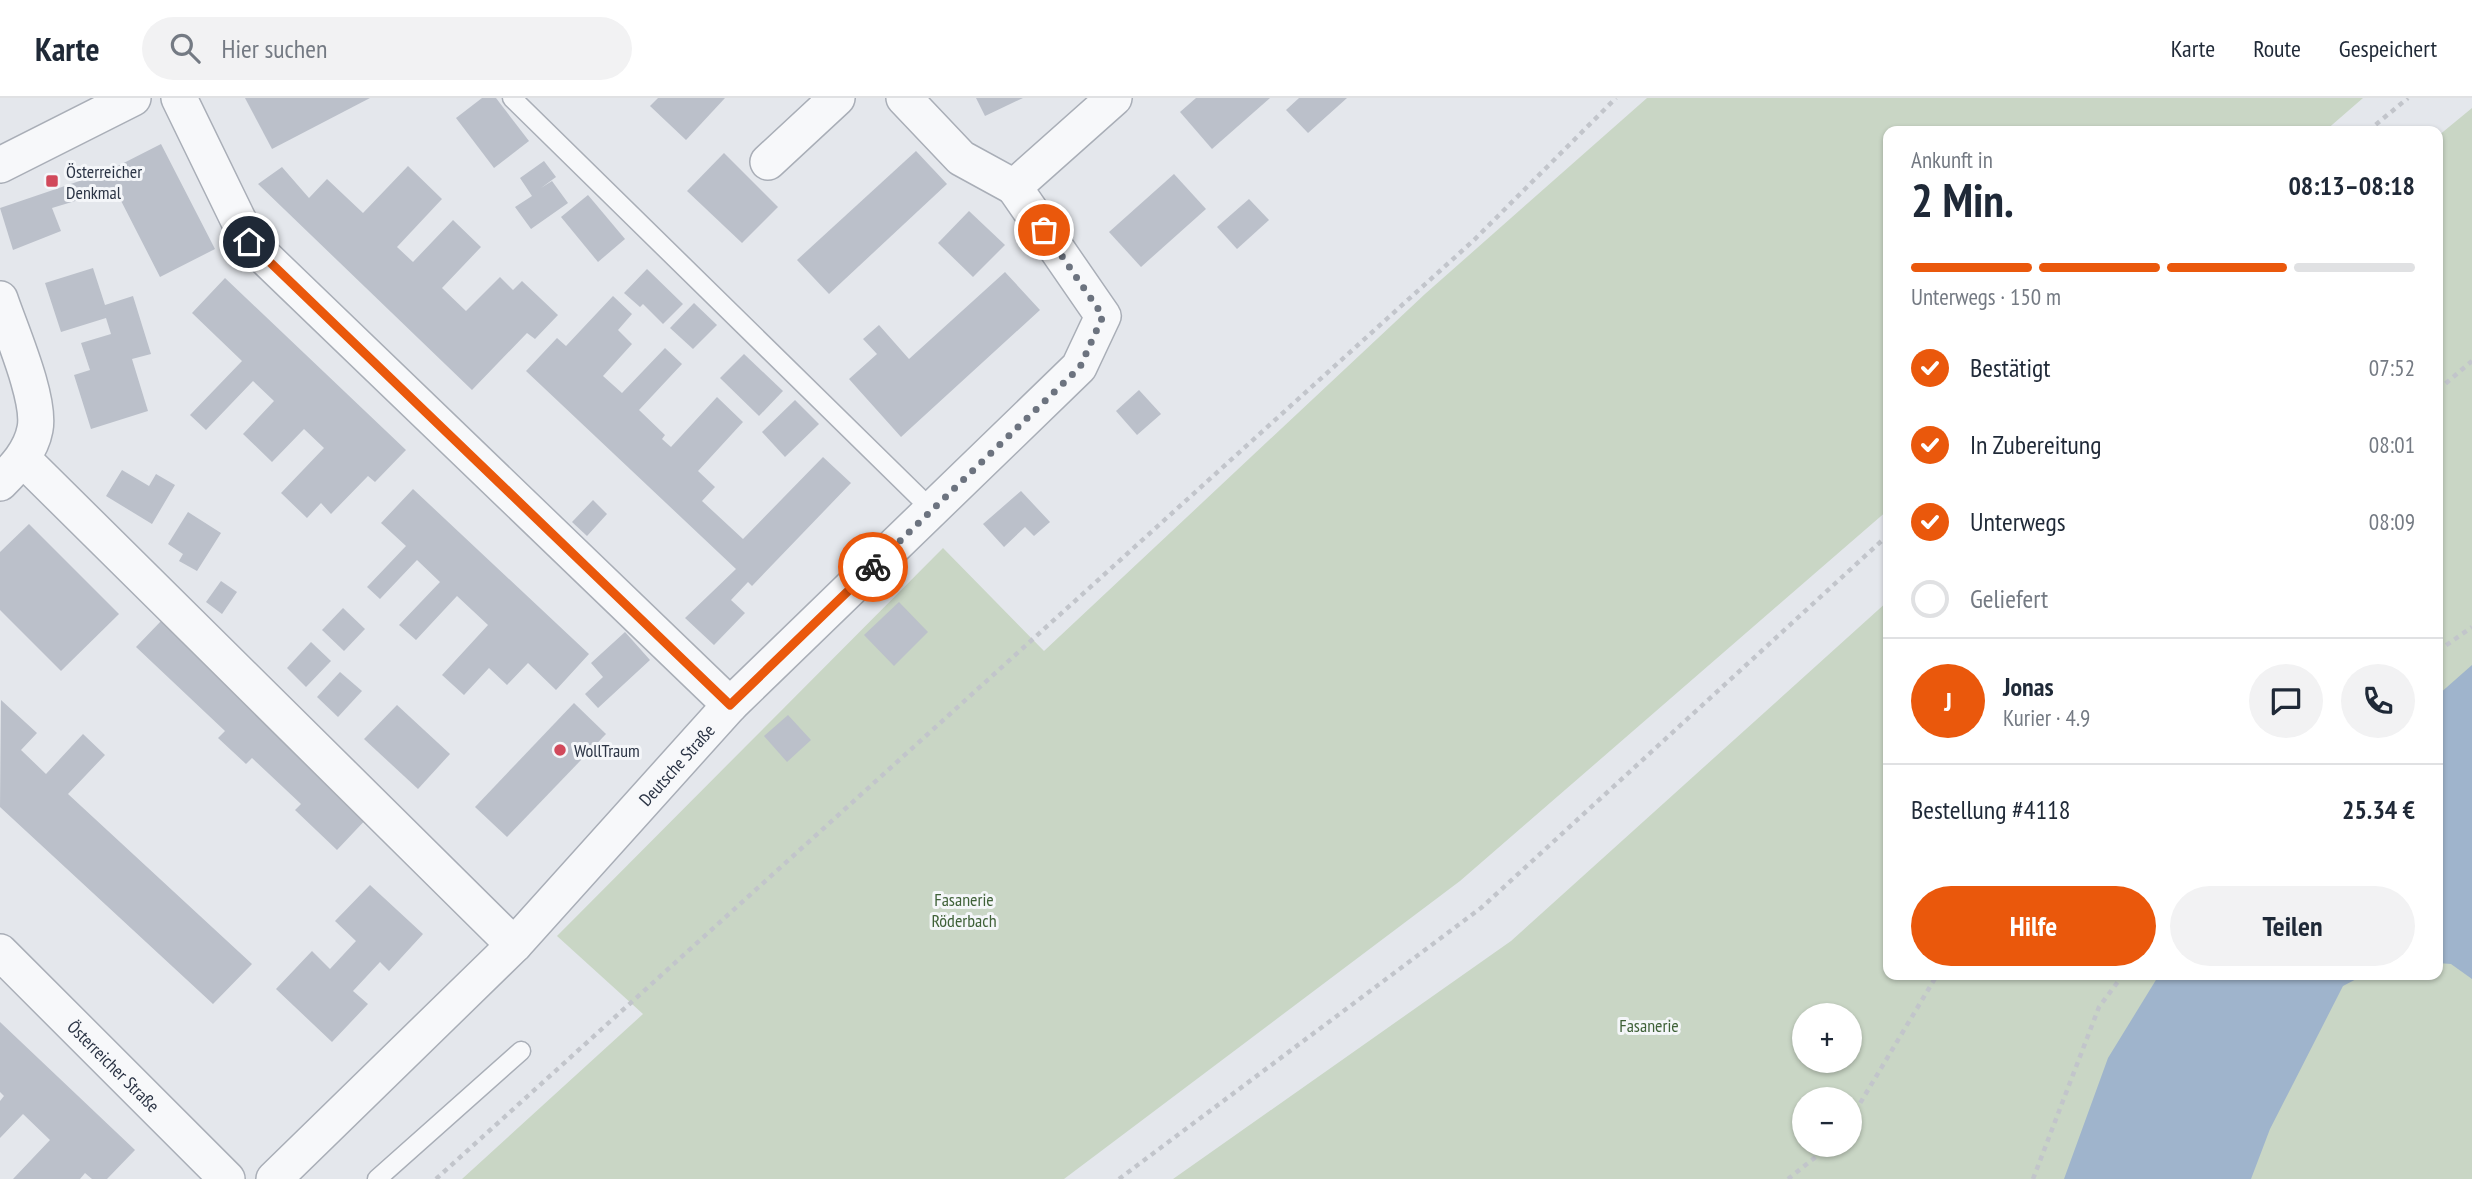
<!DOCTYPE html>
<html lang="de">
<head>
<meta charset="utf-8">
<style>
  body { margin:0; font-family:"PT Sans Narrow",sans-serif; background:#f2f2f3; color:#1f2937; height:100vh; display:flex; flex-direction:column; font-size:26px; white-space:nowrap }
  * { box-sizing:border-box; margin:0 }
  p { font-size:23px; color:#747a83 }
  .icon { flex:none; width:38px; height:38px; fill:none; stroke:currentColor; stroke-width:2; stroke-linecap:round; stroke-linejoin:round }
  .map { position:relative; flex:1; overflow:hidden }
  .details { position:absolute; left:1883px; top:28px; width:560px; height:854px; display:flex; flex-direction:column; background:#fff; border-radius:14px; box-shadow:0 2px 5px #0004 }
  .details>* { flex:none }
  .buttons { position:absolute; left:1792px; top:905px; display:grid; gap:14px }
  .buttons a { display:grid; place-items:center; width:70px; height:70px; border-radius:50%; background:#fff; box-shadow:0 2px 5px #0004; font-size:35px }
  .pin { position:absolute; display:grid; place-items:center; width:60px; height:60px; color:#fff; margin:-30px; border:4px solid #fff; border-radius:50%; box-shadow:0 2px 7px #0007 }
  .courier { position:absolute; display:grid; place-items:center; width:70px; height:70px; margin:-35px; border:5px solid #ea580c; border-radius:50%; background:#fff; color:#222; box-shadow:0 2px 9px #0007 }
  .overview em { font-style:normal; font-weight:600 }
  .overview div { display:flex; flex-direction:column-reverse }
  .overview { display:flex; align-items:center; justify-content:space-between; height:119px; padding:0 28px }
  h1 { font-size:46px; font-weight:600; line-height:52px }
  .bar { display:grid; grid-template-columns:repeat(4,1fr); gap:10px 7px; align-content:center; height:84px; padding:0 28px }
  .bar i { height:9px; border-radius:5px; background:#e0e1e3 }
  .bar .selected { background:#ea580c }
  .bar p { grid-column:span 4 }
  .line { display:flex; align-items:center; gap:18px; padding:0 28px; border-top:2px solid #e0e1e3 }
  .line div { flex:1 }
  .round { display:grid; place-items:center; flex:none; width:74px; height:74px; border-radius:37px; background:#f2f2f3 }
  ol { padding:0 28px; list-style:none }
  li { display:flex; align-items:center; gap:21px; height:77px }
  li p { margin-inline-start:auto }
  li .icon { padding:7px; border-radius:50%; background:#ea580c; color:#fff; stroke-width:4 }
  li:last-child { color:#747a83 }
  li i { width:38px; height:38px; border:4px solid #e0e1e3; border-radius:50% }
  .action { display:flex; gap:14px; margin-top:auto; padding:14px 28px }
  .action a { flex:1; height:80px; border-radius:42px; background:#ea580c; color:#fff; font-size:28px; font-weight:600; line-height:80px; text-align:center }
  .action a+a { background:#f2f2f3; color:#1f2937 }
  header { display:flex; align-items:center; gap:42px; box-sizing:border-box; height:98px; padding:0 35px; background:#fff; border-bottom:2px solid #e0e1e3 }
  header strong { font-size:33px }
  nav { display:flex; gap:38px; margin-inline-start:auto; font-size:24px }
  .search { width:490px; height:63px; background:#f2f2f3; display:flex; align-items:center; gap:18px; box-sizing:border-box; padding:0 24px; border-radius:38px; color:#747a83; font-size:26px }
  .map>svg:first-child { display:block }
</style>
</head>
<body>
<header>
<strong>Karte</strong>
<div class="search"><svg class="icon" aria-label="search" viewBox="0 0 24 24"><circle cx="10" cy="10" r="6"/><path d="M15 15l6 6"/></svg>Hier suchen</div>
<nav><a>Karte</a><a>Route</a><a>Gespeichert</a></nav>
</header>
<div class="map">
<svg width="2472" height="1081" viewBox="0 0 2472 1081">
  <rect width="100%" height="100%" fill="#e4e7ec"/>
  <g fill="#c9d6c5" fill-rule="evenodd">
    <polygon points="1647,0 2363,0 2325,33 1888,33 1888,412 1460,783 1064,1081 462,1081 643,916 557,838 943,450 1044,553 1425,196"/>
    <path d="M 2472,10 L 2472,1081 L 1173,1081 L 1511,843 L 1888,503 L 1888,877 L 2438,877 L 2438,38 ZM 1804,917 L 1850,917 L 1850,962 L 1804,962 ZM 1804,1001 L 1850,1001 L 1850,1046 L 1804,1046 Z"/>
  </g>
  <g fill="#9fb4cc">
    <polygon points="2472,567 2472,881 2451,866 2438,865 2438,597"/>
    <polygon points="2159,877 2364,877 2343,888 2270,1031 2251,1081 2064,1081 2108,960"/>
  </g>
  <g fill="#bbc0ca">
    <polygon points="245,0 370,0 272,51"/>
    <polygon points="482,0 496,0 529,43 494,70 456,20"/>
    <polygon points="658,0 725,0 686,42 650,8"/>
    <polygon points="976,0 1023,0 985,18"/>
    <polygon points="1196,0 1270,0 1212,51 1180,14"/>
    <polygon points="1299,0 1347,0 1308,35 1286,12"/>
    <polygon points="161,46 215,151 160,179 115,91 52,110 61,133 13,152 0,110 106,74"/>
    <polygon points="916,53 947,86 829,196 797,162"/>
    <polygon points="724,55 778,109 742,145 687,93"/>
    <polygon points="544,63 556,79 541,90 552,83 568,105 531,131 515,109 532,98 520,80"/>
    <polygon points="408,68 442,101 397,149 413,164 453,122 481,149 442,190 466,213 500,179 513,192 522,183 558,217 535,241 527,235 472,292 258,86 282,69 309,100 327,81 363,115"/>
    <polygon points="1174,76 1206,111 1141,169 1109,134"/>
    <polygon points="588,97 625,141 598,164 561,119"/>
    <polygon points="1249,101 1269,122 1237,151 1217,129"/>
    <polygon points="969,113 1005,147 973,179 938,145"/>
    <polygon points="93,170 105,207 133,198 151,256 132,261 148,313 91,331 74,277 90,272 81,245 111,236 106,220 61,234 45,185"/>
    <polygon points="647,171 683,206 663,226 643,206 640,209 624,195"/>
    <polygon points="1005,174 1040,212 901,339 849,281 877,256 863,241 879,227 909,261"/>
    <polygon points="225,180 406,352 375,384 368,378 331,416 321,405 307,420 281,395 324,350 304,331 272,364 243,336 274,303 253,283 206,332 190,317 242,263 192,215"/>
    <polygon points="613,198 632,216 618,232 632,246 603,278 622,295 665,250 682,266 639,312 665,337 662,341 671,349 717,299 743,324 698,373 715,389 702,403 743,441 823,359 851,385 752,488 748,484 731,502 745,515 714,547 685,520 736,471 526,273 557,240 566,248"/>
    <polygon points="694,205 717,227 693,251 670,230"/>
    <polygon points="744,256 783,293 759,318 720,280"/>
    <polygon points="1139,292 1161,316 1137,337 1116,313"/>
    <polygon points="795,302 819,326 785,359 762,334"/>
    <polygon points="122,372 149,388 156,376 175,387 152,426 106,398"/>
    <polygon points="413,391 589,556 556,592 528,565 507,587 489,570 464,597 442,577 488,527 457,498 416,542 399,527 440,484 417,462 380,501 367,489 406,448 381,425"/>
    <polygon points="1021,393 1050,424 1034,438 1025,429 1004,449 983,426"/>
    <polygon points="593,402 607,416 587,438 572,424"/>
    <polygon points="188,414 221,435 197,473 179,463 183,456 168,446"/>
    <polygon points="29,426 119,516 61,573 0,512 0,454"/>
    <polygon points="221,483 237,494 222,516 206,504"/>
    <polygon points="899,504 928,534 894,568 864,537"/>
    <polygon points="343,510 365,531 344,553 322,532"/>
    <polygon points="162,522 371,716 337,752 295,712 301,706 252,660 246,666 218,640 225,633 136,549"/>
    <polygon points="625,534 650,562 598,610 585,596 603,579 591,565"/>
    <polygon points="311,544 331,563 306,589 287,570"/>
    <polygon points="340,574 362,593 338,619 317,599"/>
    <polygon points="1,602 37,635 21,652 46,676 83,636 105,657 68,696 252,866 213,906 0,709"/>
    <polygon points="574,605 606,636 507,739 475,709"/>
    <polygon points="397,607 450,656 418,691 364,641"/>
    <polygon points="788,617 811,642 787,664 764,638"/>
    <polygon points="370,787 423,836 389,873 380,864 353,893 368,906 332,944 276,891 312,853 330,871 356,843 335,823"/>
    <polygon points="0,924 135,1052 107,1081 92,1081 85,1075 80,1081 13,1081 50,1042 23,1016 0,1040 0,1003 4,998 0,994"/>
  </g>
  <g fill="none" stroke-linecap="round" stroke-linejoin="round">
    <defs>
      <g id="service">
        <polyline points="512,0 932,412"/>
        <polyline points="377,1081 521,953"/>
      </g>
      <g id="minor">
        <polyline points="179,0 249,144 730,607"/>
        <polyline points="904,0 961,60 1014,89"/>
        <polyline points="768,64 837,0"/>
        <polyline points="0,67 133,0"/>
        <path d="M 0,201 C 10,231 41,301 35,331 C 31,353 15,370 0,385"/>
        <polyline points="23,361 514,847"/>
        <path id="s1" d="M 0,854 L 227,1081"/>
        <path id="s2" d="M 274,1081 L 514,847 L 730,607 L 1079,269 L 1103,218 L 1014,89 L 1114,0"/>
      </g>
    </defs>
    <use href="#service" stroke="#a9aeb7" stroke-width="21"/>
    <use href="#minor" stroke="#a9aeb7" stroke-width="38"/>
    <g stroke="#c2c5cb" stroke-width="4.5" stroke-dasharray="5 5" stroke-linecap="butt">
      <polyline points="2368,33 2408,0"/>
      <polyline points="2438,292 2472,263"/>
      <polyline points="2438,553 2472,529"/>
      <polyline points="1850,1022 1937,877"/>
      <polyline points="436,1081 1474,142 1616,0"/>
      <polyline points="1119,1081 1481,810 1888,437"/>
      <polyline points="1788,1081 1832,1046"/>
      <polyline points="2033,1081 2099,909 2123,877"/>
    </g>
    <use href="#service" stroke="#f7f8fa" stroke-width="18"/>
    <use href="#minor" stroke="#f7f8fa" stroke-width="35"/>
  </g>
  <g fill="none" stroke-linecap="round" stroke-linejoin="round">
    <polyline stroke="#6c737f" stroke-width="7" stroke-dasharray="0 12.6" points="873,469 1080,269 1103,218 1044,132"/>
    <polyline stroke="#ea580c" stroke-width="9" points="249,144 730,607 873,469"/>
  </g>
  <g fill="#d1495b" stroke="#f4f6f9" stroke-width="2.5">
    <rect x="45" y="76" width="14" height="14" rx="3.5"/>
    <circle cx="560" cy="652" r="7"/>
  </g>
  <g text-anchor="middle" dominant-baseline="central" stroke-width="6" stroke-linejoin="round" paint-order="stroke">
    <g font-size="18" fill="#2b3445" stroke="#f4f6f9" text-anchor="start">
      <text x="66" y="73">Österreicher<tspan x="66" dy="21">Denkmal</tspan></text>
      <text x="574" y="652">WollTraum</text>
    </g>
    <g font-size="18" fill="#2b3445" stroke="#f4f6f9">
      <text stroke="none"><textPath href="#s2" startOffset="578">Deutsche Straße</textPath></text>
      <text stroke="none"><textPath href="#s1" startOffset="161">Österreicher Straße</textPath></text>
    </g>
    <g font-size="18" fill="#3f6138" stroke="#f4f6f9">
      <text x="964" y="801">Fasanerie<tspan x="964" dy="21">Röderbach</tspan></text>
      <text x="1649" y="927">Fasanerie</text>
    </g>
  </g>
</svg>
<div class="buttons">
<a>+</a>
<a>−</a>
</div>
<div class="pin" style="left:1044px;top:132px;background:#ea580c"><svg class="icon" aria-label="bag" viewBox="0 0 24 24"><path d="M5 8h14l-1 12H6zM9 8a3 3 0 0 1 6 0"/></svg></div>
<div class="pin" style="left:249px;top:144px;background:#1f2937"><svg class="icon" aria-label="home" viewBox="0 0 24 24"><path d="M3 11l9-7 9 7M6 9v11h12V9"/></svg></div>
<div class="courier" style="left:873px;top:469px"><svg class="icon" aria-label="bike" viewBox="0 0 24 24"><circle cx="6" cy="16" r="4"/><circle cx="18" cy="16" r="4"/><path d="M6 16l4-8h5l3 8M10 8l3 8H6M13 5h3"/></svg></div>
<section class="details">
<div class="overview"><div><h1>2 Min.</h1><p>Ankunft in</p></div><em>08:13–08:18</em></div>
<div class="bar"><i class="selected"></i><i class="selected"></i><i class="selected"></i><i></i><p>Unterwegs · 150 m</p></div>
<ol>
<li><svg class="icon" aria-label="check" viewBox="0 0 24 24"><path d="M5 12l5 5 9-10"/></svg>Bestätigt<p>07:52</p></li>
<li><svg class="icon" aria-label="check" viewBox="0 0 24 24"><path d="M5 12l5 5 9-10"/></svg>In Zubereitung<p>08:01</p></li>
<li><svg class="icon" aria-label="check" viewBox="0 0 24 24"><path d="M5 12l5 5 9-10"/></svg>Unterwegs<p>08:09</p></li>
<li><i></i>Geliefert</li>
</ol>
<div class="line" style="height:126px"><b class="round" style="background:#ea580c;color:#fff">J</b><div><b>Jonas</b><p>Kurier · 4.9</p></div><a class="round"><svg class="icon" aria-label="chat" viewBox="0 0 24 24"><path d="M4 5h16v11H9l-5 4z"/></svg></a><a class="round"><svg class="icon" aria-label="phone" viewBox="0 0 24 24"><path d="M5 4h4l2 5-3 2q2 4 5 5l2-3 5 2v4C11 20 4 13 5 4z"/></svg></a></div>
<div class="line" style="height:91px"><div>Bestellung #4118</div><b>25.34 €</b></div>
<div class="action"><a>Hilfe</a><a>Teilen</a></div>
</section>
</div>
</body>
</html>
